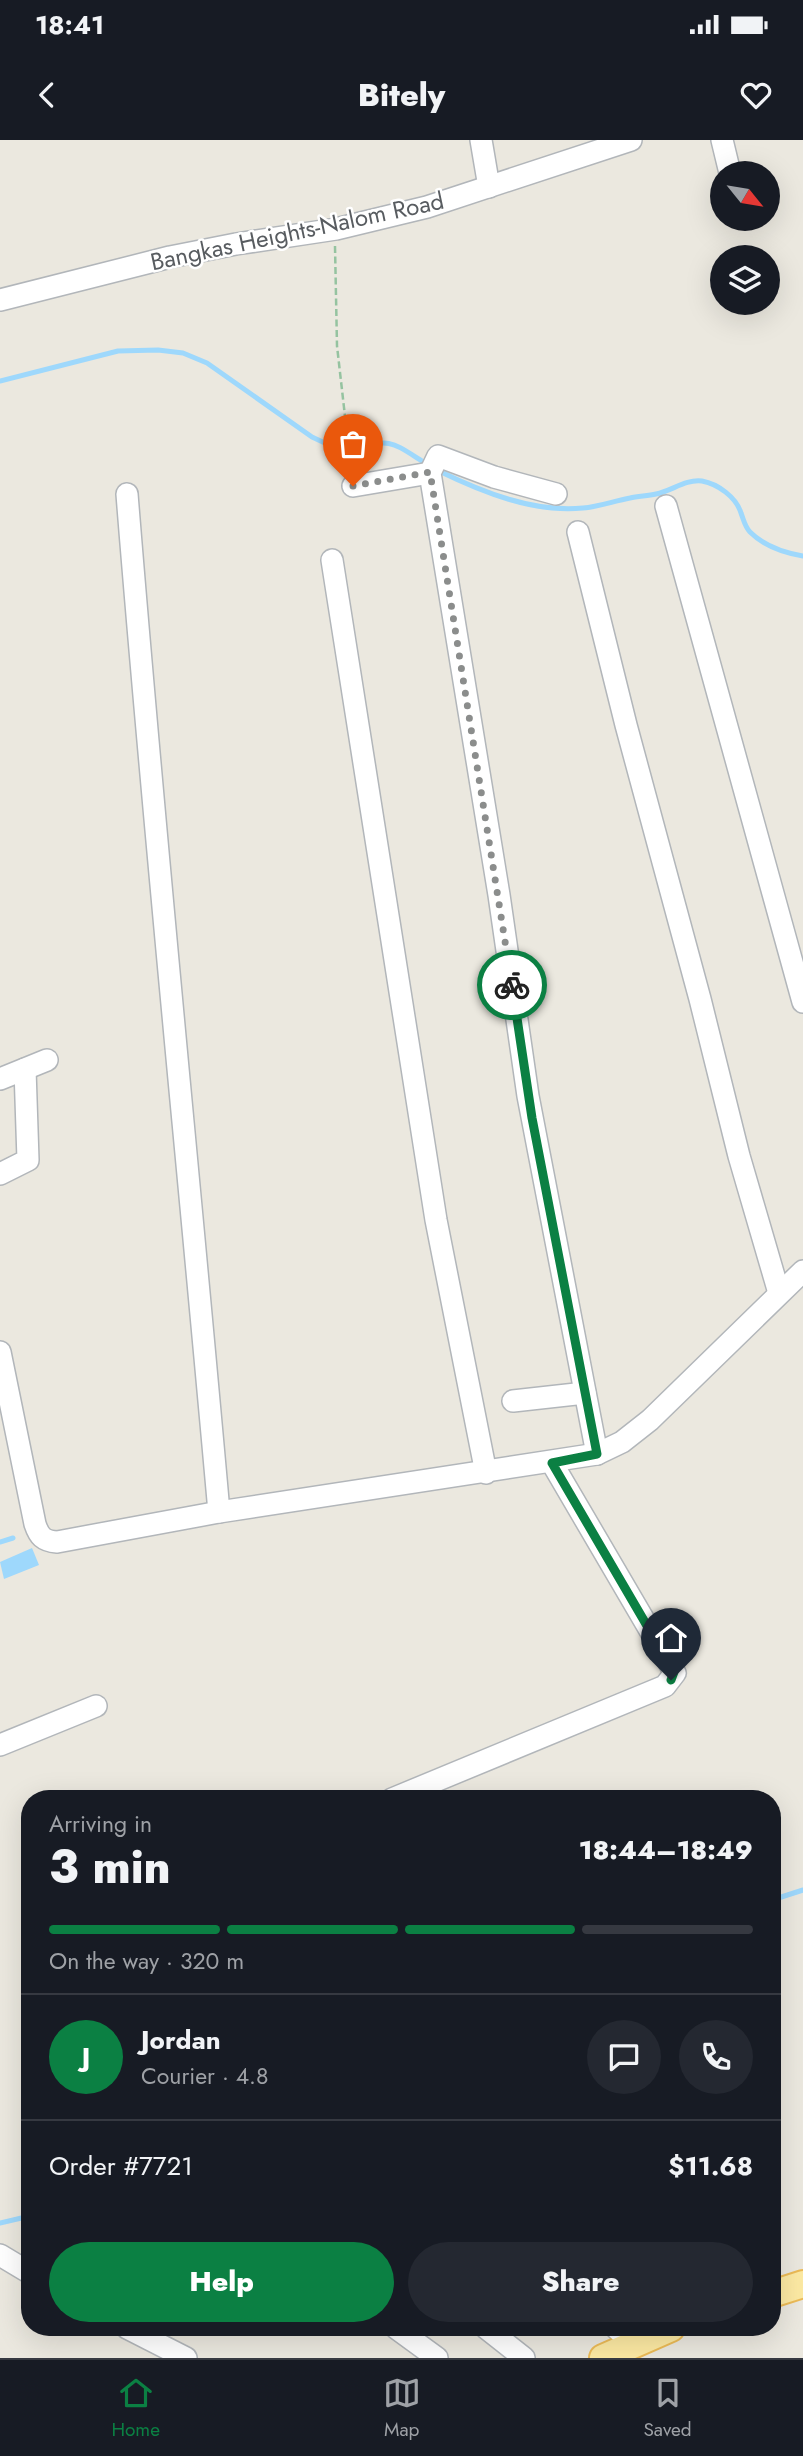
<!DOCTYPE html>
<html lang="en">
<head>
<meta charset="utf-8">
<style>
  body { margin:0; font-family:Jost,sans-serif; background:#242831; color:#f1f3f6; height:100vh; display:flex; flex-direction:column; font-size:26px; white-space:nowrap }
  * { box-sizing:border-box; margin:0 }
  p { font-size:23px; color:#9ea1a6 }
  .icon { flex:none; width:38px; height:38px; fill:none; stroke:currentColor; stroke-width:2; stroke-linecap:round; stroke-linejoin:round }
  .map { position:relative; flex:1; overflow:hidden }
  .panel { position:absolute; left:21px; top:1650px; width:760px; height:546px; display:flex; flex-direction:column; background:#171b24; border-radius:28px; box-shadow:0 7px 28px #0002 }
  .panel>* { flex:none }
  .needle { width:46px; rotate:120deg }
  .controls { position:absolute; left:710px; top:21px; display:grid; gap:14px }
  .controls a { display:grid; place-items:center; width:70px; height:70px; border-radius:50%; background:#171b24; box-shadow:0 7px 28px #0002; font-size:35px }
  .pin { position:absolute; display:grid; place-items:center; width:60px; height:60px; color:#fff; margin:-72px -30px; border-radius:50% 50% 50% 0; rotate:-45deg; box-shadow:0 0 7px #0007 }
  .pin .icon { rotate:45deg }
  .courier { position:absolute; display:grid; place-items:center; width:70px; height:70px; margin:-35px; border:5px solid #0b8043; border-radius:50%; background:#fff; color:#222; box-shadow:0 2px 9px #0007 }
  .summary em { font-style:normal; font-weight:800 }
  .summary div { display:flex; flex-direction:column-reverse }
  .summary { display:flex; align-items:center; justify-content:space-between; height:119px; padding:0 28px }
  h1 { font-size:46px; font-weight:800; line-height:52px }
  .bar { display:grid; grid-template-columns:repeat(4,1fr); gap:10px 7px; align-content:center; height:84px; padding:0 28px }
  .bar i { height:9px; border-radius:5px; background:#363941 }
  .bar .active { background:#0b8043 }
  .bar p { grid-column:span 4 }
  .line { display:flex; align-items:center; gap:18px; padding:0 28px; border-top:2px solid #363941 }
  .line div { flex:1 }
  .round { display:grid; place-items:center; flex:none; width:74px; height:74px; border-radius:37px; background:#242831 }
  .primary-button { display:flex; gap:14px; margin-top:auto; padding:14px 28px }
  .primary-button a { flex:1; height:80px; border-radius:42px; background:#0b8043; color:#fff; font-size:28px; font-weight:800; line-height:80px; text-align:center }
  .primary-button a+a { background:#242831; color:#f1f3f6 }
  .status { display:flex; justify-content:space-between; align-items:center; height:49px; padding:0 35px; background:#171b24; direction:ltr }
  .status svg { height:19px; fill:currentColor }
  header { display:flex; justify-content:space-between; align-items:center; height:91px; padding:0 28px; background:#171b24; font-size:32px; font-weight:800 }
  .tab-bar { display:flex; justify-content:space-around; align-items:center; height:98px; border-top:2px solid #363941; background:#171b24; font-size:19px; color:#9ea1a6 }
  .tab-bar a { display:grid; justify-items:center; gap:4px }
  .tab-bar .active { color:#0b8043 }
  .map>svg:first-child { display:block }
</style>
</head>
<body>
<div class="status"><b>18:41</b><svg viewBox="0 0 49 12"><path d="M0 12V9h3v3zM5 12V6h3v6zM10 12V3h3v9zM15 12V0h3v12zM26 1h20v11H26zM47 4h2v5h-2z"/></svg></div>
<header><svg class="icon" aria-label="back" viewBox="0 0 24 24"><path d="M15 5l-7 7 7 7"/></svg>Bitely<svg class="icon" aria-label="heart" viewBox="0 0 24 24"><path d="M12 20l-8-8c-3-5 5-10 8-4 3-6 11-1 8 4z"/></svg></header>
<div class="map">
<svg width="803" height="2218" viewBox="0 0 803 2218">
  <rect width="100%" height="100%" fill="#ebe8df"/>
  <polygon fill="#9ed8fc" points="32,1408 39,1425 4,1439 0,1422"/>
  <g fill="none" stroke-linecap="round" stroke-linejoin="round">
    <g stroke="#9ed8fc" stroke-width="5">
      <polyline points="0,241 118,211 158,210 183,213 207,223 312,297 327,304 346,309"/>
      <path d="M 352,308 C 392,300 389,300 422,321"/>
      <path d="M 439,331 C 482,352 534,373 583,368 C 598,367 614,361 630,358 C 638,356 647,356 656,354 C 672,351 685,339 702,341 C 718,344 736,357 741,373 C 744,381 745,387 750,392 C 764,406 785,413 803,416"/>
      <polyline points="0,1402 13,1398"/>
      <polyline points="772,1760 803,1750"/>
      <polyline points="0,2083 30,2076"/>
    </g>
    <defs>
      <g id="minor">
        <polyline points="481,0 489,47"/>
        <polyline points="722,0 730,33"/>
        <polyline points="0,160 170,117 236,104 336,89 427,67 631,0"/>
        <polyline points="353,346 430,333"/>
        <path d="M 127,354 C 154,694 189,1033 219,1372"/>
        <polyline points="556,354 494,337 438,316 430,333 499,755 528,956 597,1314"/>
        <polyline points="666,366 803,862"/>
        <polyline points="578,392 626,585 700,859 739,1016 779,1153"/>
        <polyline points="332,420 436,1080 486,1333"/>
        <polyline points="0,939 47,920"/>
        <polyline points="0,1034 28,1020 25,929"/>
        <path d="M 0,1212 L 35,1384 C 39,1396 43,1401 57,1402 L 219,1372 L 597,1314 L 622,1302 L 650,1280 L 803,1131"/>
        <polyline points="513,1261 585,1253"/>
        <polyline points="0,1605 96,1566"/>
        <polyline points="392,1659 665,1546 675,1533 552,1323"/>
        <polyline points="0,2115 30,2133"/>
        <polyline points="127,2188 186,2218"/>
        <polyline points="396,2188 437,2218"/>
        <polyline points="486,2188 524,2218"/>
        <polyline points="616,2188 633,2204"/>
      </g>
      <g id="major">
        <polyline points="772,2154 803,2144"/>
        <polyline points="603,2218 671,2188"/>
      </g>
    </defs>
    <use href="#minor" stroke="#b2b6ba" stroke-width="24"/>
    <use href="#major" stroke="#ecbb57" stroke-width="30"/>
    <polyline stroke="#95c3a0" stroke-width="2.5" stroke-dasharray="7 3.5" stroke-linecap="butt" points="335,106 337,206 351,329"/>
    <use href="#minor" stroke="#fff" stroke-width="21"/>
    <use href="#major" stroke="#fce9a3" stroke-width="26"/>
  </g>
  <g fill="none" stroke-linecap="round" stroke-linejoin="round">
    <polyline stroke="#8b8d8c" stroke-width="7" stroke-dasharray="0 12.6" points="353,346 430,332 512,845"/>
    <polyline stroke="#0b8043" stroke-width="9" points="512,845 532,978 597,1314 552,1323 674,1532 671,1540"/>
  </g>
  <g text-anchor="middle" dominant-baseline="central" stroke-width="5" stroke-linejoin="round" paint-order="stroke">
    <g font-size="24" fill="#585c60" stroke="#fff">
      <text transform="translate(297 91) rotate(-12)">Bangkas Heights-Nalom Road</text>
    </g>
  </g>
</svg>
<div class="controls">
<a><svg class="needle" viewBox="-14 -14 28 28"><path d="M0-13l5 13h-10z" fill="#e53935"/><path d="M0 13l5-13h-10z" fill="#9ea1a6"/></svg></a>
<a><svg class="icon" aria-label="layers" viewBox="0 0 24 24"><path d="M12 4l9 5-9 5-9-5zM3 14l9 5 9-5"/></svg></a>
</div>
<div class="pin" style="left:353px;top:346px;background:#ea580c"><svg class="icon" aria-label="bag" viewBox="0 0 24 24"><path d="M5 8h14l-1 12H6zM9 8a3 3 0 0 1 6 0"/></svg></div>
<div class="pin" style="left:671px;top:1540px;background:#1f2937"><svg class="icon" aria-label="home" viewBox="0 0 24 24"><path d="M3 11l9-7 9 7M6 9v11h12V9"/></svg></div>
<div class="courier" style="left:512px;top:845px"><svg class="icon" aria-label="bike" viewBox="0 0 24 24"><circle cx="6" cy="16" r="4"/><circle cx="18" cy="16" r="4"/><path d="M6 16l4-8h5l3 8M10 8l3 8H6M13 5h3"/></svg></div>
<section class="panel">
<div class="summary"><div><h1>3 min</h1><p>Arriving in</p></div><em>18:44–18:49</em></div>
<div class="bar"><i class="active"></i><i class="active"></i><i class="active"></i><i></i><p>On the way · 320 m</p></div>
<div class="line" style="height:126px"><b class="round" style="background:#0b8043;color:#fff">J</b><div><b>Jordan</b><p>Courier · 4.8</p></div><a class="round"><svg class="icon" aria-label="chat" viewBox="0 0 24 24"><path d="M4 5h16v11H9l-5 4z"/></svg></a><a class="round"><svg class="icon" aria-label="phone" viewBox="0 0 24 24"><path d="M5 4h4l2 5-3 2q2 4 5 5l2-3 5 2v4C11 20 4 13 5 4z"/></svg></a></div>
<div class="line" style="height:91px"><div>Order #7721</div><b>$11.68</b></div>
<div class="primary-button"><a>Help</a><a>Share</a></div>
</section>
</div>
<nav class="tab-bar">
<a class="active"><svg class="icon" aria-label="home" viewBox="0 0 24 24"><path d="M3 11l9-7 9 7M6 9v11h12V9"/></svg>Home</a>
<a><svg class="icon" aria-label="map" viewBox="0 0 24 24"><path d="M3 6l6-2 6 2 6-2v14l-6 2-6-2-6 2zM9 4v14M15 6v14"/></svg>Map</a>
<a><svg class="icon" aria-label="saved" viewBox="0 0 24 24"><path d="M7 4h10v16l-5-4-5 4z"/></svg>Saved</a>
</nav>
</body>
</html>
